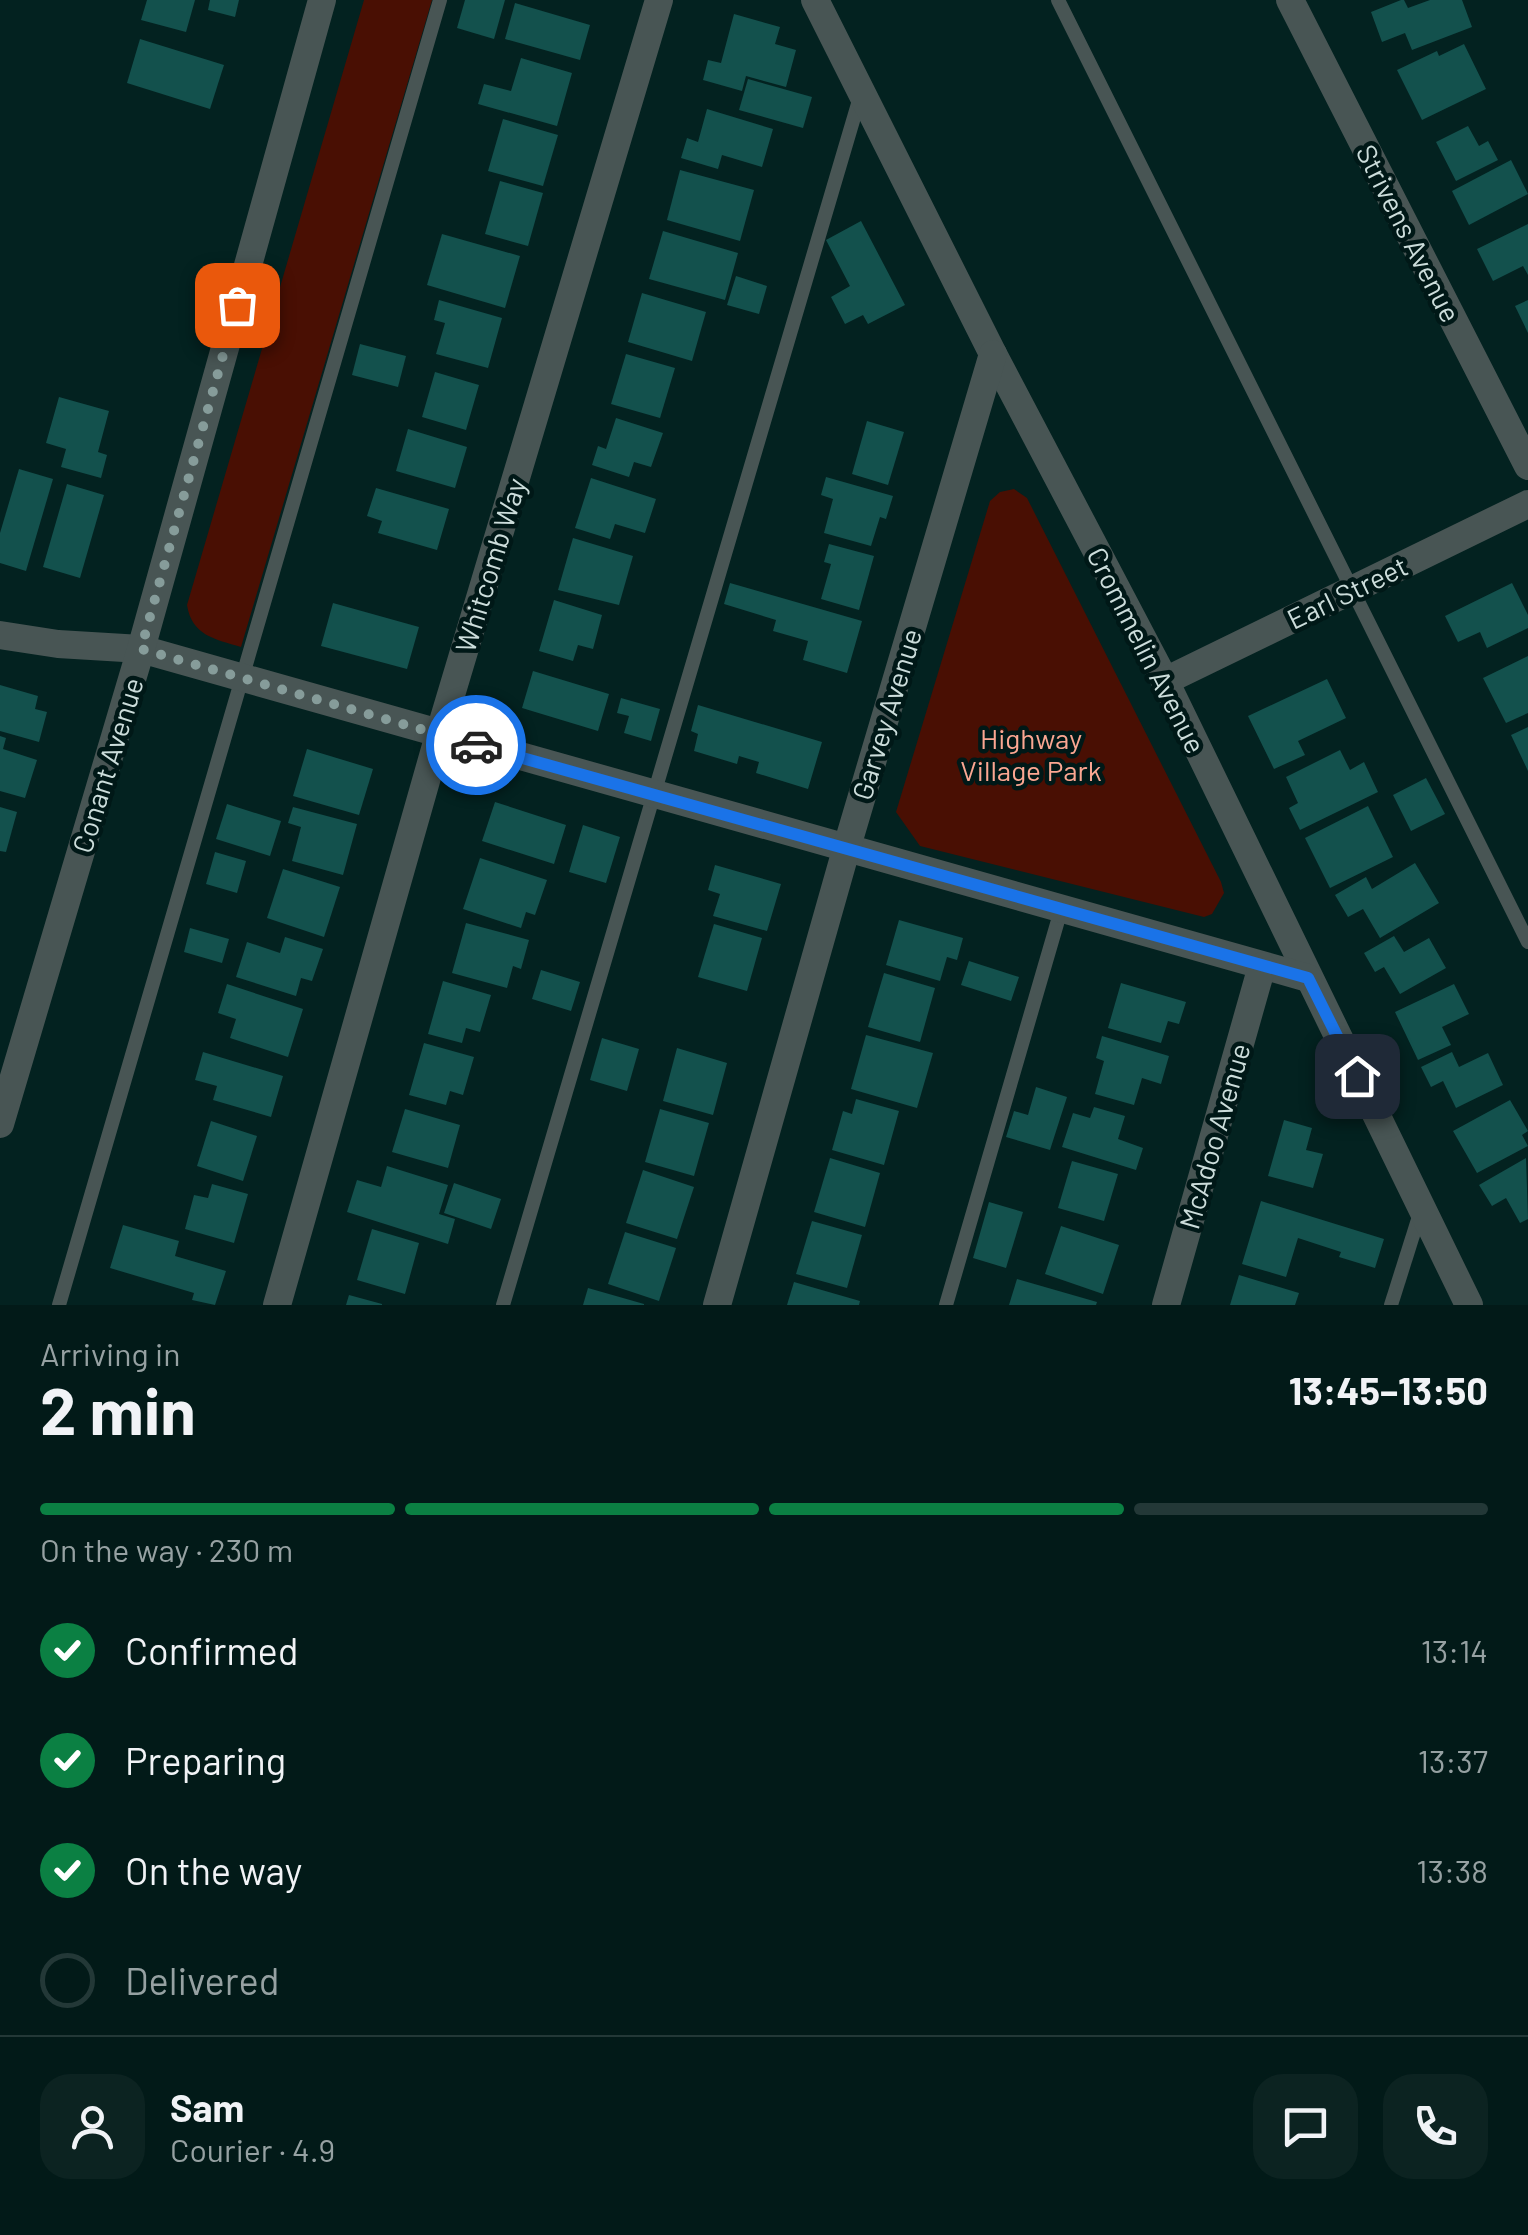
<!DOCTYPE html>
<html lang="en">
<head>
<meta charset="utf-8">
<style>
  body { margin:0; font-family:Barlow,sans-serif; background:#0c2321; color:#f1f3f6; height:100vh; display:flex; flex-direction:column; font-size:38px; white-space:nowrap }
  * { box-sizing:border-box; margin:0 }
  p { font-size:32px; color:#96a1a2 }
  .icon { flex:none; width:55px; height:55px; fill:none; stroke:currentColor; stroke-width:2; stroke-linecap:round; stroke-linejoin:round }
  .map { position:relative; height:1305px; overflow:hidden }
  .sheet { display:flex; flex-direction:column; background:#021a18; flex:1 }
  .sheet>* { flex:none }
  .pin { position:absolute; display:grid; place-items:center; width:85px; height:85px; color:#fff; margin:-42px; border-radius:20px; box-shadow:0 5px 15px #0006 }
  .courier { position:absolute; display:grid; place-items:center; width:100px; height:100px; margin:-50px; border:8px solid #1a73e8; border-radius:50%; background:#fff; color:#222; box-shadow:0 2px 12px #0007 }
  .headline em { font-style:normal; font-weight:700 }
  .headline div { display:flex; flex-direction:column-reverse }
  .headline { display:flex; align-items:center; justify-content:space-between; height:170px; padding:0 40px }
  h1 { font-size:65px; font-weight:700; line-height:75px }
  .bar { display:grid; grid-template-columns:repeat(4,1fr); gap:15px 10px; align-content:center; height:120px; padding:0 40px }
  .bar i { height:12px; border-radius:8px; background:#233837 }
  .bar .active { background:#0b8043 }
  .bar p { grid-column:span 4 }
  .line { display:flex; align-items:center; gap:25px; padding:0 40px; border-top:2px solid #233837 }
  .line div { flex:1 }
  .round { display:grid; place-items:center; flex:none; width:105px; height:105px; border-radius:30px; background:#0c2321 }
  ol { padding:0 40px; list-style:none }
  li { display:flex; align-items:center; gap:30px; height:110px }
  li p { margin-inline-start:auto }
  li .icon { padding:10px; border-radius:50%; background:#0b8043; color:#fff; stroke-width:4 }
  li:last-child { color:#96a1a2 }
  li i { width:55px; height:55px; border:5px solid #233837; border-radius:50% }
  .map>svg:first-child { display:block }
</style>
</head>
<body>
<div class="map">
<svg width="1528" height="1305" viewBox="0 0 1528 1305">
  <rect width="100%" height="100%" fill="#032220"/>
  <g fill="#490f03">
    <path d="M 364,0 L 432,0 L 241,647 C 215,639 192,636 187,605 Z"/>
    <polygon points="1014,489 1027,498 1221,882 1224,893 1212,914 1204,917 920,846 896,812 990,501 1000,492"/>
  </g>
  <g fill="#13514d">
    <polygon points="147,0 195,0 186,32 141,20"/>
    <polygon points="210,0 239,0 235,17 208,10"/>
    <polygon points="465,0 505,0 494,39 457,28"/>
    <polygon points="1401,0 1404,0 1408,8 1430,0 1462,0 1472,27 1412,50 1405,33 1382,42 1371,12"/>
    <polygon points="515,3 590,25 580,60 505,39"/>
    <polygon points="734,14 780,27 775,44 796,50 786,87 746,76 742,91 703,80 708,60 721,63"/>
    <polygon points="140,39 224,65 210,109 127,83"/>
    <polygon points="1464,44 1486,89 1422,120 1397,70 1437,51 1439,56"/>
    <polygon points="521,58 572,73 557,126 478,104 484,84 511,91"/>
    <polygon points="748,79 812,97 803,128 739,110"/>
    <polygon points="707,109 773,129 762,167 722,155 718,169 681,158 687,138 698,142"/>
    <polygon points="503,119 558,135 543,186 488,171"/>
    <polygon points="1468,126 1479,146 1488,141 1498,160 1456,181 1436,142"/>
    <polygon points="1511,160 1528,194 1469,225 1452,191"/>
    <polygon points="680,170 754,190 740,241 667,220"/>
    <polygon points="500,181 543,193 528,246 485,234"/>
    <polygon points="861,221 905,305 868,324 863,315 845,324 831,297 850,286 826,240"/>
    <polygon points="1528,224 1528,275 1523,266 1493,281 1477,249"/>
    <polygon points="663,231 738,253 725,300 649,279"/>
    <polygon points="442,234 520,256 505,308 427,285"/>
    <polygon points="736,276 767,286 759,314 727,305"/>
    <polygon points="642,293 706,312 692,361 628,342"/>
    <polygon points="439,300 502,318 488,368 436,354 445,323 434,320"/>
    <polygon points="1528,300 1528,333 1515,306"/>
    <polygon points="360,344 406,356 398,387 352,375"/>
    <polygon points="626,354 675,368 660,418 611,404"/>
    <polygon points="435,372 479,385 466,430 422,417"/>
    <polygon points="59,397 109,411 98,452 107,455 101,478 61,467 66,449 46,443"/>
    <polygon points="616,418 663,433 651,467 634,462 629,477 592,465 598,446 606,449"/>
    <polygon points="867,421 904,432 888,485 852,474"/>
    <polygon points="408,429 467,447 455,488 396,471"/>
    <polygon points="19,469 53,479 26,571 0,563 0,533"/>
    <polygon points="826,477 893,496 886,519 880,517 871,546 824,533 833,499 821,495"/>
    <polygon points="591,478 656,499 645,533 615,524 610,539 575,528"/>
    <polygon points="67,484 104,495 80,578 43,567"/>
    <polygon points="376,488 449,509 437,550 378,533 382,521 367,516"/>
    <polygon points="573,538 633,556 619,605 558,590"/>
    <polygon points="829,544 874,556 859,610 821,599 831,564 824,562"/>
    <polygon points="730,583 862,621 847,673 803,660 808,641 773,631 776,620 724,604"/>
    <polygon points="1512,583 1528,615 1528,628 1487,648 1480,632 1458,642 1445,616"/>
    <polygon points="554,600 602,615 593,649 578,645 573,661 539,651"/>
    <polygon points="333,603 419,627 407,669 321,646"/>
    <polygon points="1528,656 1528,713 1506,723 1483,678"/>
    <polygon points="533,671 609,694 598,731 522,708"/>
    <polygon points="1327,679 1346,718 1298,741 1305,755 1274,769 1248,716"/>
    <polygon points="0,685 38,696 35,709 47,712 39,742 0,731"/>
    <polygon points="621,698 660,709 651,741 624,733 629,716 617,713"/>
    <polygon points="698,705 822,742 808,789 756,773 759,762 739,756 737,764 694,751 698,734 691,731"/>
    <polygon points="1528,727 1528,771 1511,735"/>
    <polygon points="0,736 6,738 3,749 37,760 25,798 0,791"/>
    <polygon points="307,749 373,769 359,815 293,796"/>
    <polygon points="1340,750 1350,770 1364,762 1378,792 1300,830 1289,808 1298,803 1286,777"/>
    <polygon points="1426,778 1445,814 1411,831 1393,795"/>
    <polygon points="495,802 566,825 554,864 482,841"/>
    <polygon points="227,804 281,821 270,856 216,839"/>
    <polygon points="1368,806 1393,857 1330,888 1305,838"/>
    <polygon points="0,807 17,812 6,852 0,851"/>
    <polygon points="293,807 357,824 343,875 292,861 301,827 288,823"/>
    <polygon points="583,825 620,837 606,883 569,872"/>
    <polygon points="215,852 246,861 237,893 206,884"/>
    <polygon points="480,858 547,880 535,915 526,912 521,928 463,909"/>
    <polygon points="1415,863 1439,903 1380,938 1363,909 1348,917 1335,895 1366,877 1372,889"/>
    <polygon points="715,865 781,884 767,931 713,916 720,894 708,890"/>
    <polygon points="283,869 340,887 324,937 267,918"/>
    <polygon points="899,920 963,938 957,960 947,957 940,981 886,965"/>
    <polygon points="466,923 529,940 521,969 513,966 507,988 452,973"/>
    <polygon points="714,924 762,938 747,991 698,977"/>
    <polygon points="190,928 229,939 222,963 184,952"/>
    <polygon points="1394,936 1404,952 1429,938 1446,968 1400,994 1384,967 1375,972 1364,953"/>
    <polygon points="285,937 323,949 312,981 301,978 296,996 236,977 247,942 280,953"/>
    <polygon points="969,961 1019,977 1011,1001 961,985"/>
    <polygon points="541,970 580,982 571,1011 532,999"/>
    <polygon points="884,973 935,988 920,1042 868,1027"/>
    <polygon points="443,981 491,995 480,1032 466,1028 462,1043 428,1034"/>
    <polygon points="1121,983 1186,1002 1179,1024 1168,1021 1161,1043 1108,1028"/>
    <polygon points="227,984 303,1009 288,1057 230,1038 236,1019 218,1013"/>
    <polygon points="1454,984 1469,1014 1442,1027 1451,1045 1418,1060 1395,1012"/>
    <polygon points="866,1035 933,1053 917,1108 851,1089"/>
    <polygon points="1102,1036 1169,1056 1161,1084 1142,1078 1134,1105 1095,1094 1104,1061 1096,1058"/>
    <polygon points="602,1038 639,1049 627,1091 590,1080"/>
    <polygon points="424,1043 474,1057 463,1095 450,1091 446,1105 409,1095"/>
    <polygon points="677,1048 727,1063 713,1115 663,1101"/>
    <polygon points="203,1052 283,1076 271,1117 213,1100 217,1086 195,1080"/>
    <polygon points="1452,1052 1459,1067 1488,1053 1503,1085 1456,1108 1443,1081 1431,1087 1421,1067"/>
    <polygon points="1036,1087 1067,1097 1050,1150 1006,1137 1014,1111 1028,1115"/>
    <polygon points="856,1099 899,1111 884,1165 832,1150 843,1111 852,1114"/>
    <polygon points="1510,1100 1528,1131 1522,1135 1528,1146 1477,1173 1453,1131"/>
    <polygon points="1094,1107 1125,1116 1118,1139 1143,1148 1136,1170 1062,1147 1073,1113 1090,1118"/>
    <polygon points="405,1109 460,1125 448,1168 392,1152"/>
    <polygon points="660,1109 709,1123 694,1176 645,1162"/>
    <polygon points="1284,1120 1312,1128 1306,1150 1323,1154 1313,1188 1268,1176"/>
    <polygon points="211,1121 257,1136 243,1181 197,1166"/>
    <polygon points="830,1158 880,1173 865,1227 814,1212"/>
    <polygon points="1526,1158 1528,1219 1520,1223 1506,1198 1492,1206 1479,1185"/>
    <polygon points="1072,1161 1118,1174 1104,1221 1058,1208"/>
    <polygon points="387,1166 448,1185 439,1214 455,1219 448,1244 347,1212 357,1180 381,1187"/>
    <polygon points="643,1170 694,1187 677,1239 626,1223"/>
    <polygon points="454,1183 501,1199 491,1229 444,1213"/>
    <polygon points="212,1184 248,1194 234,1243 185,1229 194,1195 208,1198"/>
    <polygon points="1261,1201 1384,1239 1375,1268 1339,1257 1341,1252 1298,1238 1286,1277 1242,1264"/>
    <polygon points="989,1202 1023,1212 1006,1268 973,1258"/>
    <polygon points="812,1221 862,1235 847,1288 796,1274"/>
    <polygon points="123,1225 179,1241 175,1256 226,1271 215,1305 192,1300 194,1293 110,1268"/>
    <polygon points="1061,1226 1119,1245 1103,1294 1045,1274"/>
    <polygon points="372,1229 419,1243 405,1294 357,1280"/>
    <polygon points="625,1232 676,1248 659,1301 608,1284"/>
    <polygon points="1239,1275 1299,1293 1295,1305 1230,1305"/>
    <polygon points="1017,1279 1097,1302 1096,1305 1009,1305"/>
    <polygon points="794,1282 860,1301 859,1305 787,1305"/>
    <polygon points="588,1288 644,1304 644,1305 583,1305"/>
    <polygon points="349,1295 382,1304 382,1305 346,1305"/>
  </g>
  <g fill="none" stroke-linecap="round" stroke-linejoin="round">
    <g stroke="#485554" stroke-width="14">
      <polyline points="1058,0 1528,942"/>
      <polyline points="59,1305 440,0"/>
      <polyline points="503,1305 860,97"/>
      <polyline points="946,1305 1061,910"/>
      <polyline points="1391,1305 1421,1210"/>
    </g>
    <g stroke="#485554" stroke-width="28">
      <polyline points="815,0 993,354 1165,681 1469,1305"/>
      <polyline points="1290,0 1528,466"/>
      <polyline points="0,635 58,644 141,649 1308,978"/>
      <polyline points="1165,681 1528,504"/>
      <polyline points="277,1305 439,735 659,0"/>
      <polyline points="717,1305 846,850 993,354"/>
      <polyline points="1166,1305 1262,966"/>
    </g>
    <polyline stroke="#485554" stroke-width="28" points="0,1124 141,649 322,0"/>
  </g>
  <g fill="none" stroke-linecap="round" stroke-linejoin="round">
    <polyline stroke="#869c9a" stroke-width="10" stroke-dasharray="0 18" points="237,305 141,649 476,745"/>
    <polyline stroke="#1a73e8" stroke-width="12" points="476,745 1308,978 1357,1076"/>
  </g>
  <g text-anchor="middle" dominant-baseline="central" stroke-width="9" stroke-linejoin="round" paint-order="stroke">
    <g font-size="28" fill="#ccdddb" stroke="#001817">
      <text transform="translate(1409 233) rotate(63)">Strivens Avenue</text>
      <text transform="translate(490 565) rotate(-73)">Whitcomb Way</text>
      <text transform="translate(1347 592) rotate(-26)">Earl Street</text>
      <text transform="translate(1147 650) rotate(63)">Crommelin Avenue</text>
      <text transform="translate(886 714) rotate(-73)">Garvey Avenue</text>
      <text transform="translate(107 765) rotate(-73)">Conant Avenue</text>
      <text transform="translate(1214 1136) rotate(-74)">McAdoo Avenue</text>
    </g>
    <g font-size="28" fill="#fba792" stroke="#001817">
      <text x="1031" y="738">Highway<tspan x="1031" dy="32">Village Park</tspan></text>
    </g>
  </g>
</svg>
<div class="pin" style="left:237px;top:305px;background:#ea580c"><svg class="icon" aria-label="bag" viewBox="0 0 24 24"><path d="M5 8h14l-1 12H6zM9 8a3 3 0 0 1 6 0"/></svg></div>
<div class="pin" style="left:1357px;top:1076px;background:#1f2937"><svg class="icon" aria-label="home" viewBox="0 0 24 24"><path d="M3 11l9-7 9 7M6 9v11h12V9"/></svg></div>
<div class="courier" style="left:476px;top:745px"><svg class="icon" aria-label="car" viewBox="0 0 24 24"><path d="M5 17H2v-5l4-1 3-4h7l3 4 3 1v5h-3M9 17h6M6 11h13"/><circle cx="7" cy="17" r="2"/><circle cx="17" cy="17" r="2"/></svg></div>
</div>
<section class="sheet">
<div class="headline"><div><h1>2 min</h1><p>Arriving in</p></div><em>13:45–13:50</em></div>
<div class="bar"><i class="active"></i><i class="active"></i><i class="active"></i><i></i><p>On the way · 230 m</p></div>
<ol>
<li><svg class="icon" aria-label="check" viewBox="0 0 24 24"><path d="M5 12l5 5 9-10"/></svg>Confirmed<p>13:14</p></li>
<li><svg class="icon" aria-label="check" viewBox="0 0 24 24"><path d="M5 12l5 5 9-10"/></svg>Preparing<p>13:37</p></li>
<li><svg class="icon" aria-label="check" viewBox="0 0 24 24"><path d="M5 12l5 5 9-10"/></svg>On the way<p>13:38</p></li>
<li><i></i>Delivered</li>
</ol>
<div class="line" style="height:180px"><a class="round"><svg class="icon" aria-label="person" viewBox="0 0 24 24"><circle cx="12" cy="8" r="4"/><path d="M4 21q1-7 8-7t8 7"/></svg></a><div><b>Sam</b><p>Courier · 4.9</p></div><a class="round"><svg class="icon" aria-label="chat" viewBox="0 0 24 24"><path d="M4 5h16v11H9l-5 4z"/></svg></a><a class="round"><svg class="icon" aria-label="phone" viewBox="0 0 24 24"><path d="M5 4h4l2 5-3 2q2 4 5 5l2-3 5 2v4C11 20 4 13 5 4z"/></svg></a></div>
</section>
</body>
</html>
